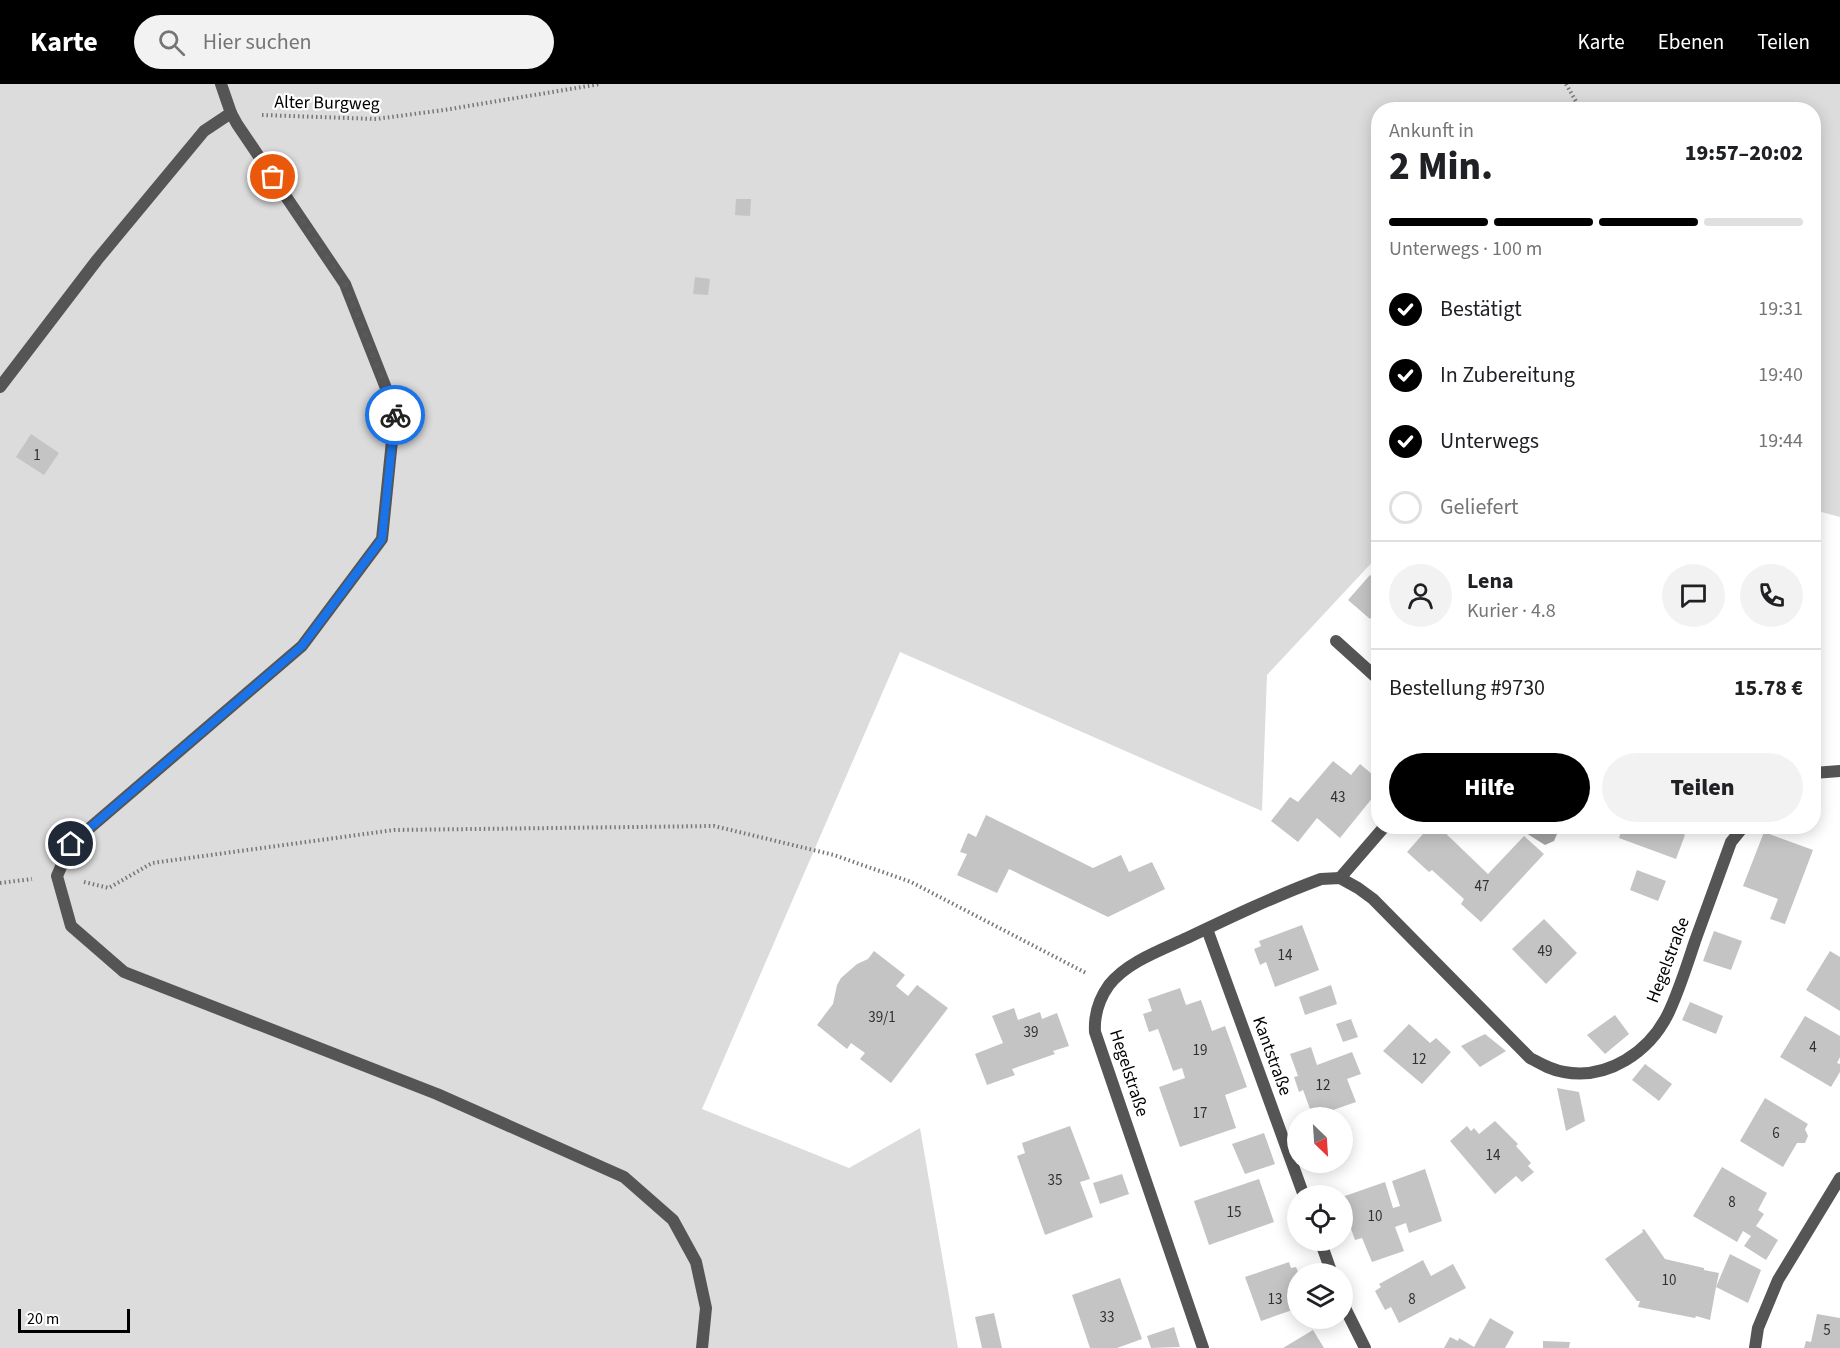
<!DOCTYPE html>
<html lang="de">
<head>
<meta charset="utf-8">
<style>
  body { margin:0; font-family:"Source Sans 3",sans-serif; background:#f2f2f2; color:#202124; height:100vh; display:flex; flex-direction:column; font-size:22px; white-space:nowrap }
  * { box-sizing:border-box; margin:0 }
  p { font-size:20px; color:#757577 }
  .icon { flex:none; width:33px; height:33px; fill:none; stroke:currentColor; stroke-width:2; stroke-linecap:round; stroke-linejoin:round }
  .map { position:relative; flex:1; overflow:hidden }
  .details { position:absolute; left:1371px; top:18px; width:450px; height:732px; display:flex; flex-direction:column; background:#fff; border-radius:24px; box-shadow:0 3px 15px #0003 }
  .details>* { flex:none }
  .needle { width:39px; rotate:155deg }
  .buttons { position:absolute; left:1287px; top:1023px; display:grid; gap:12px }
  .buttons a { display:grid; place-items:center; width:66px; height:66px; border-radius:50%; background:#fff; box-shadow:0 3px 15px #0003; font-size:30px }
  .scale { position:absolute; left:18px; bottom:15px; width:112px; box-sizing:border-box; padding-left:6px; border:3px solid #000; border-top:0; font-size:16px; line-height:21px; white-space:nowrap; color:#000; -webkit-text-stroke:4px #fff; paint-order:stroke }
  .pin { position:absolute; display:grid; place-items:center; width:51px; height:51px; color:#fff; margin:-26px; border:3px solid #fff; border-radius:50%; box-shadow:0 2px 6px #0007 }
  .courier { position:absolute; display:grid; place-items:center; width:60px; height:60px; margin:-30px; border:4px solid #1a73e8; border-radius:50%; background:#fff; color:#222; box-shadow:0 2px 8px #0007 }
  .summary em { font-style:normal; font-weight:800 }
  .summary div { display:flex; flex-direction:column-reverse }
  .summary { display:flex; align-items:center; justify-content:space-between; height:102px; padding:0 18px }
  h1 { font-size:39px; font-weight:800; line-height:45px }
  .bar { display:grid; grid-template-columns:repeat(4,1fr); gap:9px 6px; align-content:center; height:72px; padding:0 18px }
  .bar i { height:8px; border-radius:4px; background:#e0e0e0 }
  .bar .on { background:#000 }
  .bar p { grid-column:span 4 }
  .line { display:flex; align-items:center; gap:15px; padding:0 18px; border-top:2px solid #e0e0e0 }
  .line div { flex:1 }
  .round { display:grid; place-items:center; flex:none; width:63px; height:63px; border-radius:32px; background:#f2f2f2 }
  ol { padding:0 18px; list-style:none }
  li { display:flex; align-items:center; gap:18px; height:66px }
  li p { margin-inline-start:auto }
  li .icon { padding:6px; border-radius:50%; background:#000; color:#fff; stroke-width:4 }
  li:last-child { color:#757577 }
  li i { width:33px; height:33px; border:3px solid #e0e0e0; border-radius:50% }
  .primary-button { display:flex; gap:12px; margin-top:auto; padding:12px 18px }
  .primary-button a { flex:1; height:69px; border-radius:36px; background:#000; color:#fff; font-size:24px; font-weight:800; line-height:69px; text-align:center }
  .primary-button a+a { background:#f2f2f2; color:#202124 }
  header { display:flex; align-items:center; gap:36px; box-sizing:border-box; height:84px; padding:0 30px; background:#000; color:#fff }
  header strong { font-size:28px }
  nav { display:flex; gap:33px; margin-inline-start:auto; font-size:21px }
  .search { width:420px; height:54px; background:#f2f2f2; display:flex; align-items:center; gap:15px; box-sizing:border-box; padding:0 21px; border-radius:33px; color:#757577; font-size:22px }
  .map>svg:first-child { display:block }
</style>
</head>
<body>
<header>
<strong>Karte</strong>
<div class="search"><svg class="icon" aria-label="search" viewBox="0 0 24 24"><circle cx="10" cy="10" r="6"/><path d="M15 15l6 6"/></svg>Hier suchen</div>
<nav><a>Karte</a><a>Ebenen</a><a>Teilen</a></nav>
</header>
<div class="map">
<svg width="1840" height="1264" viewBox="0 0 1840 1264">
  <rect width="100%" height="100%" fill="#fff"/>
  <polygon fill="#dcdcdc" points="0,0 1840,0 1840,433 1814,426 1814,26 1378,26 1378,472 1267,591 1262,727 900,568 702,1025 849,1084 920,1044 958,1264 0,1264"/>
  <polygon fill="#a3a3a3" points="1521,743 1555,743 1557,750 1554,757 1545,761 1529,751"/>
  <g fill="#c4c4c4">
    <polygon points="736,115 751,115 750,132 735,131"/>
    <polygon points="695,193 710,195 708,211 693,210"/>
    <polygon points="31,350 59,369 44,391 16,373"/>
    <polygon points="1370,491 1378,498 1378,525 1370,535 1348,516"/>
    <polygon points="1333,677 1351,691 1360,680 1378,695 1378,707 1340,754 1317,734 1298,758 1271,737 1290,713 1298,718"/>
    <polygon points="986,731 1093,784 1121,771 1129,788 1152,778 1165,805 1108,833 1009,785 997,809 957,791 967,770 960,768 968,749 976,753"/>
    <polygon points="1414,742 1438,742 1488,790 1524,752 1544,770 1481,838 1461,820 1464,815 1432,786 1429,788 1407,768 1423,750"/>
    <polygon points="1623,742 1684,742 1682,749 1685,751 1676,775 1619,754"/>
    <polygon points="1764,748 1813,766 1785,840 1770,835 1778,815 1743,802"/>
    <polygon points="1637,786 1666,797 1658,817 1630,806"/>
    <polygon points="1544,835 1577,869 1546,900 1512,865"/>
    <polygon points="1302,841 1319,886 1275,903 1266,878 1260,881 1254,865 1261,862 1259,857"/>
    <polygon points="1714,847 1742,857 1731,886 1703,877"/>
    <polygon points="874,867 905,891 896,902 908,912 917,901 948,924 891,999 860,975 865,969 851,959 847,965 817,941 833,920 837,901 841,894 857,880 868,875"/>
    <polygon points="1830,867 1840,873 1840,927 1806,906"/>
    <polygon points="1331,901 1337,920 1305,931 1299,913"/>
    <polygon points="1180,904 1186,921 1201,916 1212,947 1225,942 1247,1003 1225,1011 1236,1044 1180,1063 1159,1003 1185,994 1182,984 1173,987 1158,945 1149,948 1143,930 1152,927 1148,915"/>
    <polygon points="1690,918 1723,932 1716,950 1682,936"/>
    <polygon points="1014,924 1018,936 1040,928 1042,935 1057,929 1069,962 1053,967 1055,970 1012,985 1015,991 987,1001 975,970 1003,959 992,932"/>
    <polygon points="1615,931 1629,950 1605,970 1587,951"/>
    <polygon points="1805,932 1840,952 1840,973 1837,979 1840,980 1840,988 1831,1003 1780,973"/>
    <polygon points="1351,935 1358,953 1343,958 1336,940"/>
    <polygon points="1409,940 1430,959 1436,954 1451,968 1422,1000 1383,967"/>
    <polygon points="1485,950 1506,967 1480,983 1461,962"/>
    <polygon points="1311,963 1317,981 1352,968 1361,990 1347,995 1356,1018 1313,1033 1303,1006 1299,1008 1294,993 1298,992 1290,970"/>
    <polygon points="1645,980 1672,1000 1659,1017 1632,996"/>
    <polygon points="1557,1004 1579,1008 1585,1037 1566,1047"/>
    <polygon points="1765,1014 1808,1040 1805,1045 1808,1052 1805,1059 1797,1059 1783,1083 1740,1057"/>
    <polygon points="1495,1037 1518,1060 1516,1062 1531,1079 1528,1082 1534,1088 1522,1098 1516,1092 1495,1110 1450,1057 1467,1042 1471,1047 1474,1044 1479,1050"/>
    <polygon points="1070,1042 1090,1095 1080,1098 1093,1133 1045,1151 1017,1072 1025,1069 1022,1059"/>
    <polygon points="1264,1049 1275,1080 1245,1090 1232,1060"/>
    <polygon points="1722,1083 1767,1109 1758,1126 1764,1130 1756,1142 1778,1156 1766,1176 1744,1162 1751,1152 1743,1147 1737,1158 1693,1132"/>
    <polygon points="1425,1085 1442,1137 1409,1149 1406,1139 1395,1143 1404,1167 1372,1178 1362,1154 1355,1156 1342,1120 1342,1113 1385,1098 1393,1124 1400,1122 1392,1097"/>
    <polygon points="1122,1090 1129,1110 1100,1120 1093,1099"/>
    <polygon points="1259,1095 1274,1138 1209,1161 1194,1117"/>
    <polygon points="1644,1145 1665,1175 1704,1184 1704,1186 1719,1189 1716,1203 1730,1170 1761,1186 1748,1219 1716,1203 1710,1236 1696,1232 1695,1234 1638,1223 1640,1217 1637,1217 1605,1175 1643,1148 1642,1146"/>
    <polygon points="1423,1176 1431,1192 1453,1180 1466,1204 1399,1239 1391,1223 1385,1226 1375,1207 1381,1203 1379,1200"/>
    <polygon points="1289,1178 1291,1184 1296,1183 1299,1190 1297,1202 1298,1224 1261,1237 1245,1193"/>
    <polygon points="1120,1194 1142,1255 1117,1264 1090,1264 1072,1211"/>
    <polygon points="994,1229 1002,1264 982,1264 975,1233"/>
    <polygon points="1817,1230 1840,1234 1840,1264 1804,1264 1806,1257 1811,1258"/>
    <polygon points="1490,1234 1514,1248 1505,1264 1444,1264 1450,1253 1458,1257 1459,1254 1474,1263"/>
    <polygon points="1174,1243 1180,1263 1151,1264 1147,1252"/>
    <polygon points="1313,1246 1324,1264 1283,1264"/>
    <polygon points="1543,1257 1570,1258 1569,1264 1543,1264"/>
  </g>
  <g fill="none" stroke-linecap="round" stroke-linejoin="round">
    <g stroke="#777" stroke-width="4" stroke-dasharray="1.5 3" stroke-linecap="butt">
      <polyline points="1566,0 1581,26"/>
      <polyline points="262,31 376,35 444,26 600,0"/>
      <polyline points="84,798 109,804 152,779 394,746 714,742 834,771 911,798 1086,889"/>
      <polyline points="0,799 32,795"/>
    </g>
    <polyline stroke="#555" stroke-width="12" points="0,303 97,176 204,47 231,29"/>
    <g stroke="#555" stroke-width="12">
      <polyline points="221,0 231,29 237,40 345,200 395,327 382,455 302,562 71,760 57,792 71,842 124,888 437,1010 624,1093 673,1136 696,1178 706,1224 702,1264"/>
      <polyline points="1336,557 1378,595"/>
      <polyline points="1814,689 1840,687"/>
      <polyline points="1340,794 1385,742"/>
      <polyline points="1207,845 1304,1112"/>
      <polyline points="1320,1156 1332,1190"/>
      <polyline points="1342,1218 1365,1264"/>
      <path d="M 1203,1264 L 1095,948 C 1094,931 1099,915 1109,901 C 1127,878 1161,866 1187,854 C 1231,833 1275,812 1321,795 L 1340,794 L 1358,804 L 1373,815 L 1530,974 C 1541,980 1551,986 1564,988 C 1608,996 1649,968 1668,930 C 1679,907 1687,881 1695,857 C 1707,824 1719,791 1731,758 L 1744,742"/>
      <polyline points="1755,1264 1758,1244 1778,1196 1840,1094"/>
    </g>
  </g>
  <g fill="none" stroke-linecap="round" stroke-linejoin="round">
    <polyline stroke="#595959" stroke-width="6" stroke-dasharray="0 10.8" points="273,93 345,200 395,327 395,331"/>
    <polyline stroke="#1a73e8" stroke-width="8" points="71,760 302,562 382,455 395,331"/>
  </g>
  <g text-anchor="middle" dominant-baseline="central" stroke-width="4.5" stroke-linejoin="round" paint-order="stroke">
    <g font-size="15" fill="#313131">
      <text x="37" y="371">1</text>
      <text x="1338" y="713">43</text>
      <text x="1482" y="802">47</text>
      <text x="1545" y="867">49</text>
      <text x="1285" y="871">14</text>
      <text x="882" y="933">39/1</text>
      <text x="1031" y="948">39</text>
      <text x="1813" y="963">4</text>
      <text x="1200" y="966">19</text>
      <text x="1419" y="975">12</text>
      <text x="1323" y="1001">12</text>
      <text x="1200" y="1029">17</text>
      <text x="1776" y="1049">6</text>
      <text x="1493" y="1071">14</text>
      <text x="1055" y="1096">35</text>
      <text x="1732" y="1118">8</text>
      <text x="1234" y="1128">15</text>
      <text x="1375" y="1132">10</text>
      <text x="1669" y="1196">10</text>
      <text x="1275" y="1215">13</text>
      <text x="1412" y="1215">8</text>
      <text x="1107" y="1233">33</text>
      <text x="1827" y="1246">5</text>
    </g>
    <g font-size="18" fill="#000" stroke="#fff">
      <text transform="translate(327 19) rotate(1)">Alter Burgweg</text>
      <text transform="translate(1668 876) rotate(-69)">Hegelstraße</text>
      <text transform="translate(1272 972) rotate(70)">Kantstraße</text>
      <text transform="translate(1129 989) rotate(72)">Hegelstraße</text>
    </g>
  </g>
</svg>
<div class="buttons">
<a><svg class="needle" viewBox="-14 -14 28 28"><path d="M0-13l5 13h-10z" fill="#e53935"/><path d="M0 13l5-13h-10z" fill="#757577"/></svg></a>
<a><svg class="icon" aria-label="locate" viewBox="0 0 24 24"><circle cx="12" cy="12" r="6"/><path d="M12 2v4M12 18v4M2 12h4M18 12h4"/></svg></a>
<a><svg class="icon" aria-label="layers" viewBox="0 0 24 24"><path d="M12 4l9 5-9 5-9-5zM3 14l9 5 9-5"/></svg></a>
</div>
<div class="scale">20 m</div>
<div class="pin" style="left:273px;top:93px;background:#ea580c"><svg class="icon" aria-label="bag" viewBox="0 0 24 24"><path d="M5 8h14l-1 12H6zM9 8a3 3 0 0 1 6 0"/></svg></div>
<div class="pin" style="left:71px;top:760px;background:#1f2937"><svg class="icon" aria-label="home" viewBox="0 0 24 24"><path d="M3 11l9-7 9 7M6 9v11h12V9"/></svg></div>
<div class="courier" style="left:395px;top:331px"><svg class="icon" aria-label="bike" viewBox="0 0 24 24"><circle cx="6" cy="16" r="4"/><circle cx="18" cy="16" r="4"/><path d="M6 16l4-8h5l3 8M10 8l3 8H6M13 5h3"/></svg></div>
<section class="details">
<div class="summary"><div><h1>2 Min.</h1><p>Ankunft in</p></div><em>19:57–20:02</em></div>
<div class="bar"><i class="on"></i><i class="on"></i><i class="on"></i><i></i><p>Unterwegs · 100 m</p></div>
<ol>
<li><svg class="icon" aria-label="check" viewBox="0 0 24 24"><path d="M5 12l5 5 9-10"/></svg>Bestätigt<p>19:31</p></li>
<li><svg class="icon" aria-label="check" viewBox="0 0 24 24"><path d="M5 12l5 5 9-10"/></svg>In Zubereitung<p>19:40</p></li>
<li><svg class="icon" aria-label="check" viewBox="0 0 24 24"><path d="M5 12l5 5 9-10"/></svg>Unterwegs<p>19:44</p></li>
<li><i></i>Geliefert</li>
</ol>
<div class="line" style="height:108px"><a class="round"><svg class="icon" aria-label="person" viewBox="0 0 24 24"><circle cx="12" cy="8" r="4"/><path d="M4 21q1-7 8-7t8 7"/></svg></a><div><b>Lena</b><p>Kurier · 4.8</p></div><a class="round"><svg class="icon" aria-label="chat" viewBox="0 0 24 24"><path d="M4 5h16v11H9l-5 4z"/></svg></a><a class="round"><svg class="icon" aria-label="phone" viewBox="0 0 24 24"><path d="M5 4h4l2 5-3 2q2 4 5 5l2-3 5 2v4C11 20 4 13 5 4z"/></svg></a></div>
<div class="line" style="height:78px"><div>Bestellung #9730</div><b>15.78 €</b></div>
<div class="primary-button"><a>Hilfe</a><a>Teilen</a></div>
</section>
</div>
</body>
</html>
